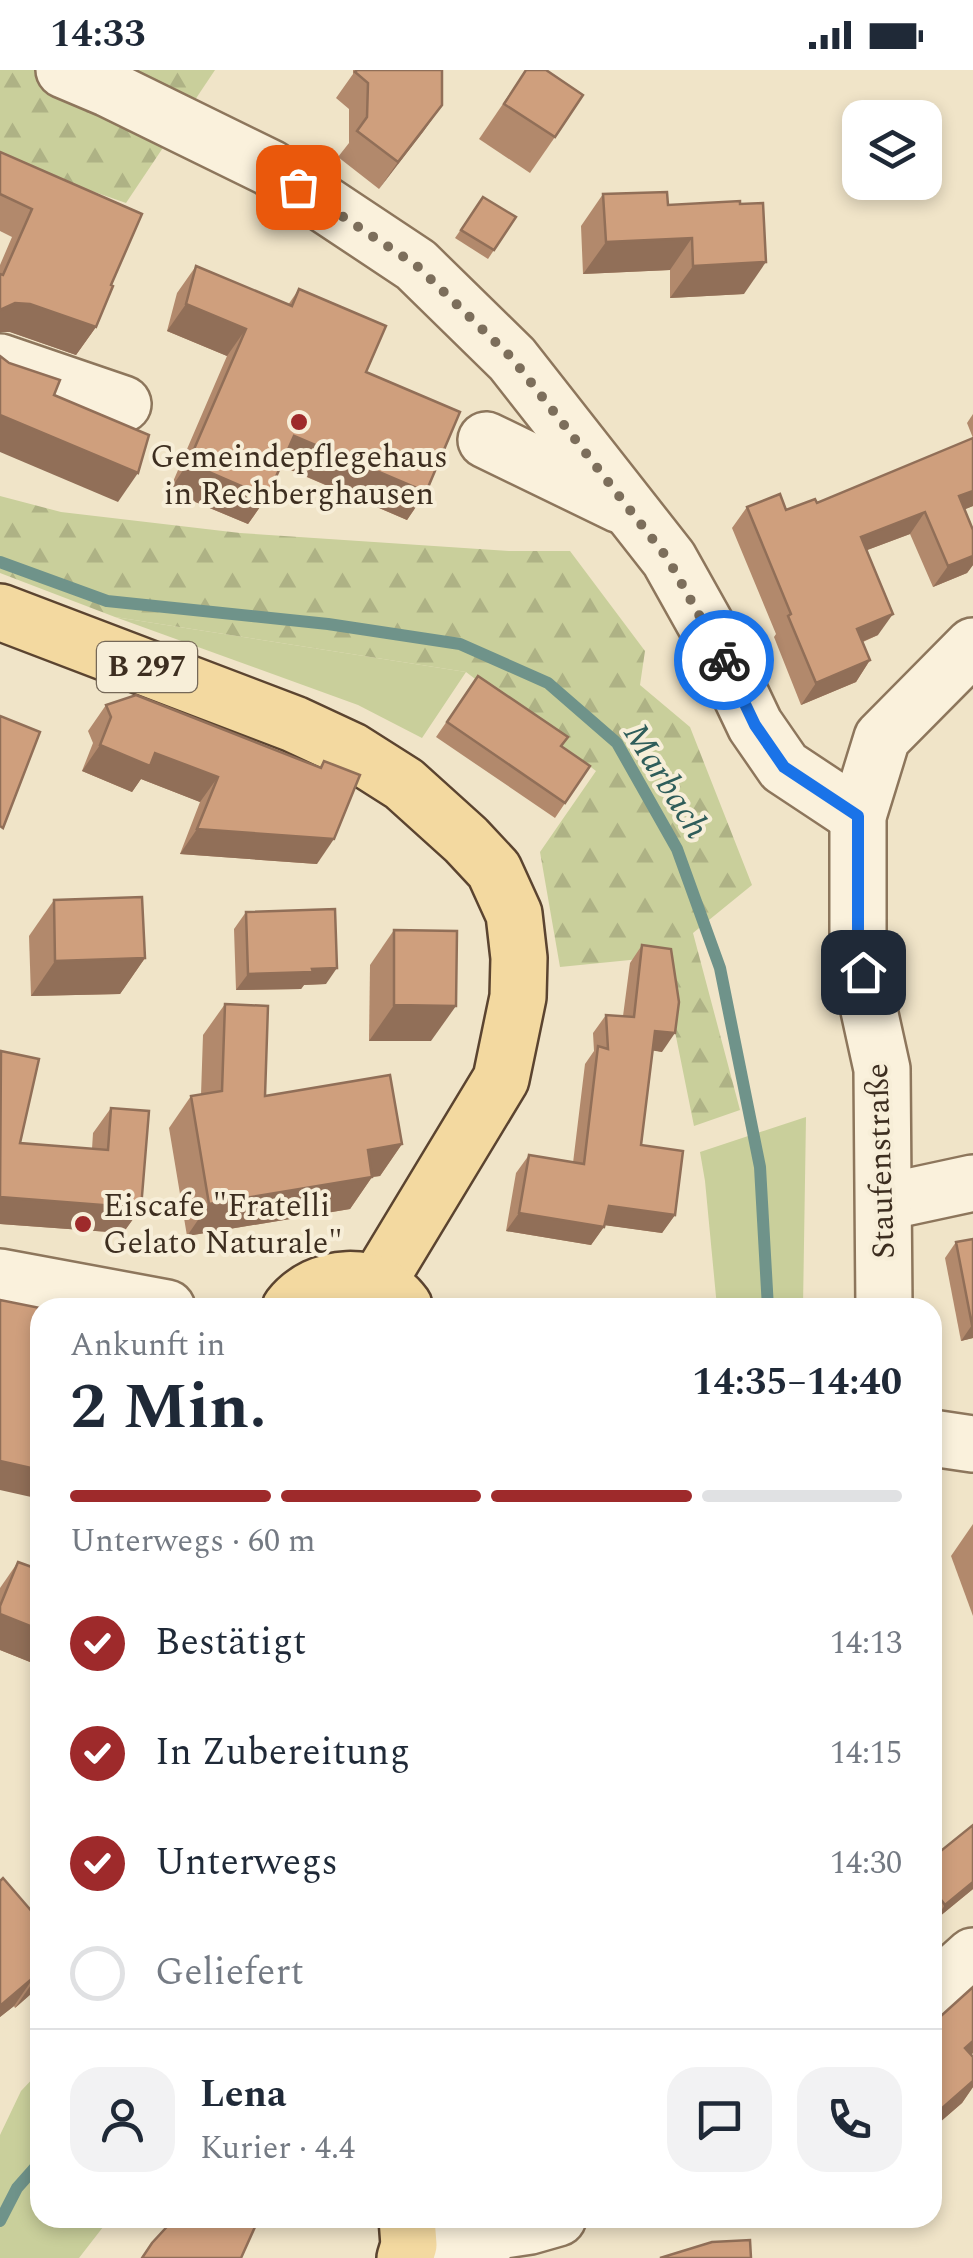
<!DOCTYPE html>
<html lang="de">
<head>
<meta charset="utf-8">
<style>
  body { margin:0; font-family:Spectral,serif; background:#f2f2f3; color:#1f2937; height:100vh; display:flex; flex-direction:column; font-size:38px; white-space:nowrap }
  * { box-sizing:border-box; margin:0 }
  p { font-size:32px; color:#747a83 }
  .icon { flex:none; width:55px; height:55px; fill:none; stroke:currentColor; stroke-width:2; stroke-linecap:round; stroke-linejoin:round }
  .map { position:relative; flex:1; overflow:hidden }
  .side { position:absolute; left:30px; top:1228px; width:912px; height:930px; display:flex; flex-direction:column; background:#fff; border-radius:30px; box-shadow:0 5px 15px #0003 }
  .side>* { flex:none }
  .fabs { position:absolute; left:842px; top:30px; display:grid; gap:20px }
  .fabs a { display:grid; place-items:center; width:100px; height:100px; border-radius:20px; background:#fff; box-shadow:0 5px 15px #0003; font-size:50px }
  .pin { position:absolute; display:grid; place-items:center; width:85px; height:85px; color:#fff; margin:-42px; border-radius:20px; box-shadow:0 5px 15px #0006 }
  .courier { position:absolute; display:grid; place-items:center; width:100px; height:100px; margin:-50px; border:8px solid #1a73e8; border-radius:50%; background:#fff; color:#222; box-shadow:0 2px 12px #0007 }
  .summary em { font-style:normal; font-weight:700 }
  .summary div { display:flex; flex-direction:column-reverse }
  .summary { display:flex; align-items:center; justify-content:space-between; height:170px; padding:0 40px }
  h1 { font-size:65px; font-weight:700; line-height:75px }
  .bar { display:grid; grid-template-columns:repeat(4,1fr); gap:15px 10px; align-content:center; height:120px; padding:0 40px }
  .bar i { height:12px; border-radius:8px; background:#e0e1e3 }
  .bar .current { background:#9e2a2b }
  .bar p { grid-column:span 4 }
  .line { display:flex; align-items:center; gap:25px; padding:0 40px; border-top:2px solid #e0e1e3 }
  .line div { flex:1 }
  .round { display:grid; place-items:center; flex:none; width:105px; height:105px; border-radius:30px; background:#f2f2f3 }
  ol { padding:0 40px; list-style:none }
  li { display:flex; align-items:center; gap:30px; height:110px }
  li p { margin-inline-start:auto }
  li .icon { padding:10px; border-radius:50%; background:#9e2a2b; color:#fff; stroke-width:4 }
  li:last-child { color:#747a83 }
  li i { width:55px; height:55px; border:5px solid #e0e1e3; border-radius:50% }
  .status { display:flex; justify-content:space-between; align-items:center; height:70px; padding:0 50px; background:#fff; direction:ltr }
  .status svg { height:28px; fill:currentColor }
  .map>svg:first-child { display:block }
</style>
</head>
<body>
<div class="status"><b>14:33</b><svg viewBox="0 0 49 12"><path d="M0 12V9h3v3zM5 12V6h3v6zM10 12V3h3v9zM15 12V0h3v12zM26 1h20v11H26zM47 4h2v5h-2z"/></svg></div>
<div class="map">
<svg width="973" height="2188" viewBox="0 0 973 2188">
  <defs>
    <pattern id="forest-firs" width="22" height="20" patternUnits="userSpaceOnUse" patternTransform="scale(2.5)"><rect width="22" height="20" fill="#c9cf9b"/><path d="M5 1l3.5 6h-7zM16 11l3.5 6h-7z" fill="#aeb285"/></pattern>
  </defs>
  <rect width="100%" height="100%" fill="#f0e4c8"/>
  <g fill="#c9cf9b">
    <polygon points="115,547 466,602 422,668 358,635"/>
    <polygon points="806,1047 803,1237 717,1237 705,1111 700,1082"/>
    <polygon points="40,2001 40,2148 110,2148 79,2188 0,2188 0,2065 21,2021"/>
  </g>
  <g fill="url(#forest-firs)">
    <polygon points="0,0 215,0 126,133 0,89"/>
    <polygon points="0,426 61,442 240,463 509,481 570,481 645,581 640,615 690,657 752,815 693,863 740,1040 694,1056 660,887 560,897 540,782 596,701 466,602 115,547 0,503"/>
  </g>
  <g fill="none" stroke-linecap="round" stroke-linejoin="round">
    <g stroke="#6f938a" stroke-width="12">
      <polyline points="0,492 107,531 328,554 460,574 548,613 617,673 677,779 720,898 760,1097 768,1238"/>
      <polyline points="0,2151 17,2118 40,2092"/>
    </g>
    <defs>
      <g id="minor">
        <polyline points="64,0 109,19 270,98 416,195 512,289 669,489 716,573 755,655 784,697 858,746"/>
        <polyline points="0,292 123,334"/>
        <polyline points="486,370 620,435"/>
        <polyline points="885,1132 973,1113"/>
        <polyline points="0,1207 167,1238"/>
        <polyline points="884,1238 882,999 867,931 858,873 858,746 882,668 973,576"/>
        <polyline points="932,1368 973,1374"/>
        <polyline points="932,1923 973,1886"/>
        <polyline points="472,2165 530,2156 558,2148"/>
        <polyline points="409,2175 472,2165 482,2188"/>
      </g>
      <g id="major">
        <polyline points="0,542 294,654 352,681 404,714 466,770 494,800 514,844 519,888 518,927 501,1009 377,1214"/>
        <path d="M 290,1238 C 317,1203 377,1198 404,1236"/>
        <polyline points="405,2188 409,2175 407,2148"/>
      </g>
    </defs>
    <use href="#minor" stroke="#8d765c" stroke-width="60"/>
    <use href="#major" stroke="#5b4430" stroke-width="60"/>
    <use href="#minor" stroke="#faf1dc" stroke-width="55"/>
    <use href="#major" stroke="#f3d9a0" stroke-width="55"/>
  </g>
  <g fill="#b2896c">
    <polygon points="353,0 442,0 442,35 379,119 338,87 349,73 349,39 336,28 353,4"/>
    <polygon points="526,0 555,67 530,103 479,69"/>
    <polygon points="0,82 111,215 96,257 76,285 10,262 0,262 0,195 12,167 0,161"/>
    <polygon points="603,124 668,135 744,224 670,228 670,200 583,204 581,156"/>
    <polygon points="483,127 516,147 488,189 455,168"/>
    <polygon points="196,196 288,235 299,219 366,302 426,422 407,450 281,396 267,427 248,454 169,421 227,286 167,261 177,223"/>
    <polygon points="973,344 973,368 967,353"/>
    <polygon points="973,368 973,436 965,439 973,460 973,495 967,503 933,517 910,464 867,480 878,565 863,572 870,590 856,612 801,635 774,567 776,564 732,458 747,437 786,440 817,433"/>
    <polygon points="478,606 561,676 590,696 555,748 436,667"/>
    <polygon points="106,635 319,698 324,691 317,794 180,784 200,732 141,709 132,722 82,701 93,673 88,661"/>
    <polygon points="54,830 145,888 120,924 31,926 29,866"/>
    <polygon points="246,842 326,914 304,915 301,919 236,920 234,859"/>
    <polygon points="394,860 431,971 369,971 370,895"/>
    <polygon points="642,875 662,982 653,980 641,1075 675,1145 662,1163 605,1155 591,1175 506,1161 516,1103 529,1085 573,1093 585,994 594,981 593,963 606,945 623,946 630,893"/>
    <polygon points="225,934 265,1026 402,1074 380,1106 372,1107 350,1139 187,1166 169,1058 191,1026 201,1025 203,965"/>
    <polygon points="0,982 20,1073 92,1079 93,1063 111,1038 141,1138 123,1163 0,1154"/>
    <polygon points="973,1169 973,1268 961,1271 945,1188 956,1172"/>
    <polygon points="973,1454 973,1546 951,1486"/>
    <polygon points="18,1492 40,1500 40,1596 0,1580 0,1518"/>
    <polygon points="973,1755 973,1819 934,1851 932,1849 932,1788"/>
    <polygon points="0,1811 40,1916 15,1938 14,1936 0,1947"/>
    <polygon points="973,1917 973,1983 971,1985 973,1987 973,2017 962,2033 932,2059 932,1954"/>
  </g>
  <g fill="#916f58">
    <polygon points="442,35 423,62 379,119 398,92"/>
    <polygon points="692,168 670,200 583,204 606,172"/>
    <polygon points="766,192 744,224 670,228 693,196"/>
    <polygon points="15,233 30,234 96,257 76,285 10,262 0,262 0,240"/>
    <polygon points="186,234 246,259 227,286 167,261"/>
    <polygon points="0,345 138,403 118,432 0,382"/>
    <polygon points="294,366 426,422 407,450 275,393"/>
    <polygon points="188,393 267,427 248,454 169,421"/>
    <polygon points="973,421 973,436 944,448 959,426"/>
    <polygon points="925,442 910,464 846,488 861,467"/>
    <polygon points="973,486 973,495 967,503 933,517 948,496"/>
    <polygon points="893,544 878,565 842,580 857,559"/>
    <polygon points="870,590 856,612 801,635 816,613"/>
    <polygon points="100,675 155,683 218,707 200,732 141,709 132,722 82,701"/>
    <polygon points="197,759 334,769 317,794 180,784"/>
    <polygon points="145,888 120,924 31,926 55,891"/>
    <polygon points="337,898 326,914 304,915 301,919 236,920 248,904"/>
    <polygon points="394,935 456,936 431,971 369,971"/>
    <polygon points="655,961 675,963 662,982 643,979"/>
    <polygon points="402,1074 380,1106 372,1107 350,1139 187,1166 209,1134 368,1080"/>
    <polygon points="0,1127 141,1138 123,1163 0,1154"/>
    <polygon points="609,1136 675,1145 662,1163 596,1154"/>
    <polygon points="519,1143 604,1157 591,1175 506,1161"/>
    <polygon points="972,1255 973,1255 973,1268 961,1271"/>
    <polygon points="0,1391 40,1400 40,1429 0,1420"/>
    <polygon points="0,1544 40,1560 40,1596 0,1580"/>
    <polygon points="973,1812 973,1819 934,1851 945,1835"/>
    <polygon points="40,1905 40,1916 15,1938 35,1909"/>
    <polygon points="34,1907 14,1936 0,1947 0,1936"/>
    <polygon points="973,1971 973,1983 942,2011 965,1978"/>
    <polygon points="973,2011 973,2017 962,2033 932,2059 932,2051 940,2040"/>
  </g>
  <g fill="#cf9f7d" stroke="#916f58" stroke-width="2.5">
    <polygon points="357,0 442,0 442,35 398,92 357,61 367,47 368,13 355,2"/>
    <polygon points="526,0 546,0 583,25 555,67 504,34"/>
    <polygon points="0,82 142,144 111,215 113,216 96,257 30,234 15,233 0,240 0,204 3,205 32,139 0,124"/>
    <polygon points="667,122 668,135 740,131 740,134 763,133 766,192 693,196 692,168 606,172 603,124"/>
    <polygon points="483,127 516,147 494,180 461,160"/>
    <polygon points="196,196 292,236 299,219 386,256 366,302 460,342 426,422 294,366 267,427 188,393 246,259 186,234"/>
    <polygon points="0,286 9,293 60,310 54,325 149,365 138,403 0,345"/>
    <polygon points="973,368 973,421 959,426 973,460 973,486 948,496 925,442 861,467 893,544 857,559 870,590 816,613 788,546 791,544 747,437 780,424 786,440 815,429 817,433"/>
    <polygon points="478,606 568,667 561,676 590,696 565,733 447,652"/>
    <polygon points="136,625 321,698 324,691 360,705 334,769 197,759 218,707 155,683 150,696 100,675 111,647 106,635"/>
    <polygon points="0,646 40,662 3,758 0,756"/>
    <polygon points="142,827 145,888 55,891 54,830"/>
    <polygon points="335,839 337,898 312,899 313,902 248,904 246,842"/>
    <polygon points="394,860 457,861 456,936 394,935"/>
    <polygon points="642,875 671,879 679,932 675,963 655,961 641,1075 683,1081 675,1145 609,1136 604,1157 519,1143 529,1085 584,1094 598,976 608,979 606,945 634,947"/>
    <polygon points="225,934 268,936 265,1026 390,1005 402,1074 368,1080 372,1107 209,1134 191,1026 222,1021"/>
    <polygon points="1,981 39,989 20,1073 108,1080 111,1038 149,1041 141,1138 0,1127"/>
    <polygon points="973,1169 973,1255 972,1255 956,1172"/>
    <polygon points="0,1230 40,1238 40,1400 0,1391"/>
    <polygon points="18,1492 40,1500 40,1560 0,1544 0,1536"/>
    <polygon points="973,1755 973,1812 945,1835 932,1818 932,1788"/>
    <polygon points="3,1808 40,1851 40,1905 35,1909 34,1907 0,1936 0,1811"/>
    <polygon points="973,1917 973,1971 965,1978 973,1987 973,2011 940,2040 932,2032 932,1954"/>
    <polygon points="175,2148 259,2148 241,2188 142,2188 152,2173"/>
    <polygon points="750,2170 751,2188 660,2188 712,2172"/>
  </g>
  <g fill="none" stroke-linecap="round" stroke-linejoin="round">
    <polyline stroke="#7c6e5b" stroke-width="10" stroke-dasharray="0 18" points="298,117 416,195 512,288 668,489 724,590"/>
    <polyline stroke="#1a73e8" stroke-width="12" points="724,590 755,655 784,697 858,746 858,873 863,902"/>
  </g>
  <g fill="#9e2a2b" stroke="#f7eed8" stroke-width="4">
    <circle cx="299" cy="352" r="10"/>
    <circle cx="83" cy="1154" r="10"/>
  </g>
  <g text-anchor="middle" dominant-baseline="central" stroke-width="8" stroke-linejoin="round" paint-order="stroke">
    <rect fill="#f7eed8" stroke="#756857" stroke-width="2.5" x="97" y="572" width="100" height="50" rx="8"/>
    <g font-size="30" font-weight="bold" fill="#3d2e20">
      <text x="147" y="597">B 297</text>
    </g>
    <g font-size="32" fill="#3d2e20" stroke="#f7eed8">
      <text x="299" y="387">Gemeindepflegehaus<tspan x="299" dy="37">in Rechberghausen</tspan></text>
      <text x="103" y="1136" text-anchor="start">Eiscafe "Fratelli<tspan x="103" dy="37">Gelato Naturale"</tspan></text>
    </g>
    <g font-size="32" fill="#3d2e20" stroke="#f7eed8">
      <text transform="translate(881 1091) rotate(-92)">Staufenstraße</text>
    </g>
    <g font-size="35" font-style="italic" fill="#2f5d5a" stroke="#f7eed8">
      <text transform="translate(666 711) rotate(58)">Marbach</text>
    </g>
  </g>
</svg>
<div class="fabs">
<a><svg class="icon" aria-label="layers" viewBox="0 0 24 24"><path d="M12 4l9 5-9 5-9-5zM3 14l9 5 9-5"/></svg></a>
</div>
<div class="pin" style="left:298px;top:117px;background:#ea580c"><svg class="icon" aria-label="bag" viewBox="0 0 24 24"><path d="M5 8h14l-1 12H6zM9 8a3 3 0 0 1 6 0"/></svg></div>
<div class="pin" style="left:863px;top:902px;background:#1f2937"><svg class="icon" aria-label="home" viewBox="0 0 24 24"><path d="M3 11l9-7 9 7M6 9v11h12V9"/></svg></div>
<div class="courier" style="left:724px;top:590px"><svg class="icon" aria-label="bike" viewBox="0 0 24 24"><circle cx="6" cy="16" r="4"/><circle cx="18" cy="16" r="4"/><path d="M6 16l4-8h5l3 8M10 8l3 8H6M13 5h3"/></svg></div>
<section class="side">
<div class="summary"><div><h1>2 Min.</h1><p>Ankunft in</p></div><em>14:35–14:40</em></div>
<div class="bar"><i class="current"></i><i class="current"></i><i class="current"></i><i></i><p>Unterwegs · 60 m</p></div>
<ol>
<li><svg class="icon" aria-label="check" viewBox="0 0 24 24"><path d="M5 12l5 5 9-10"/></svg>Bestätigt<p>14:13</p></li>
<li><svg class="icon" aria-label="check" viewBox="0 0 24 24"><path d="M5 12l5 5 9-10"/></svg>In Zubereitung<p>14:15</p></li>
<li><svg class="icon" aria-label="check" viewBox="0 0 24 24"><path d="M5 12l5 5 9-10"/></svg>Unterwegs<p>14:30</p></li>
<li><i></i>Geliefert</li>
</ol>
<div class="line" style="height:180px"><a class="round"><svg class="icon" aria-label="person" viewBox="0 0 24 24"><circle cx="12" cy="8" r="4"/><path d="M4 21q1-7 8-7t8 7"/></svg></a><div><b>Lena</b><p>Kurier · 4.4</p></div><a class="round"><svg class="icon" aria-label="chat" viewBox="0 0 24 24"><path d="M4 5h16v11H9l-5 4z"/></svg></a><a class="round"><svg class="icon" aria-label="phone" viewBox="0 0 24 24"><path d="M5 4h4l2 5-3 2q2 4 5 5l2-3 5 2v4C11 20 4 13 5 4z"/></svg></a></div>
</section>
</div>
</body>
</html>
